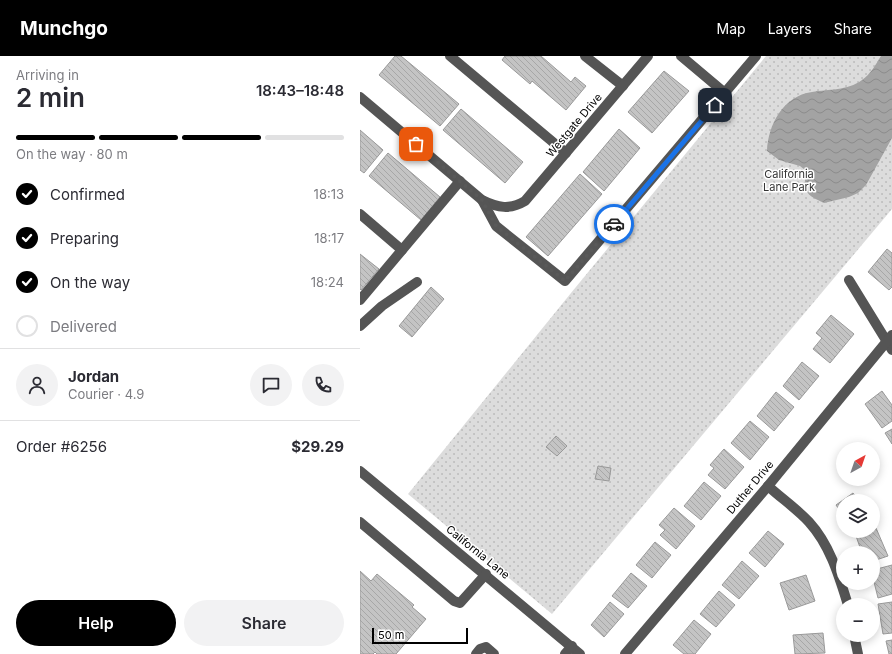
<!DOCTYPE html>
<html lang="en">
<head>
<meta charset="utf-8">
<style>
  body { margin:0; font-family:Inter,sans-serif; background:#f2f2f3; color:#2b2b33; height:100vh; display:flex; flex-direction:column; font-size:15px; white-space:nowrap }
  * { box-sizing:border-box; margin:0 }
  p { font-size:13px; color:#7c7c81 }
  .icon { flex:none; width:22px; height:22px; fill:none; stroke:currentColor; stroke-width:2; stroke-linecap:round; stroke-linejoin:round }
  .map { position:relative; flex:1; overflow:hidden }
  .details { display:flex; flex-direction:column; background:#fff; width:360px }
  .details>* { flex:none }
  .needle { width:26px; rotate:40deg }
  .buttons { position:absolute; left:476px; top:386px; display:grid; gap:8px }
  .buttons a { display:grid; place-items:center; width:44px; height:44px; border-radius:50%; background:#fff; box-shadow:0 2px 10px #0003; font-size:20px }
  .scale { position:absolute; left:12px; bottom:10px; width:96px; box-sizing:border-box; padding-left:4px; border:2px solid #000; border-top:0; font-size:11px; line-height:14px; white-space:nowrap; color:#000; -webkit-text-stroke:3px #fff; paint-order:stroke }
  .pin { position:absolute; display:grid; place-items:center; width:34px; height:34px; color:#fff; margin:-17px; border-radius:8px; box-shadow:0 2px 6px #0006 }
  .courier { position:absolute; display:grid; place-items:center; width:40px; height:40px; margin:-20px; border:3px solid #1a73e8; border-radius:50%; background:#fff; color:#222; box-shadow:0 1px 5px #0007 }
  .summary em { font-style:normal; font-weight:600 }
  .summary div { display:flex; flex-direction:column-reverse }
  .summary { display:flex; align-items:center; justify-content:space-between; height:68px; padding:0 16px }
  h1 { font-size:26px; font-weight:600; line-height:30px }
  .bar { display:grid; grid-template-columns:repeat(4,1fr); gap:6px 4px; align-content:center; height:48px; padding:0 16px }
  .bar i { height:5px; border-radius:3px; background:#e1e1e2 }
  .bar .current { background:#000 }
  .bar p { grid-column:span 4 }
  .line { display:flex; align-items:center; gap:10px; padding:0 16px; border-top:1px solid #e1e1e2 }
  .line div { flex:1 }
  .round { display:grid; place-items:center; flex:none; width:42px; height:42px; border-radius:21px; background:#f2f2f3 }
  ol { padding:0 16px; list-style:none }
  li { display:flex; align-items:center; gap:12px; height:44px }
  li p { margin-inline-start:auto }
  li .icon { padding:4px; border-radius:50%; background:#000; color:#fff; stroke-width:4 }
  li:last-child { color:#7c7c81 }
  li i { width:22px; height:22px; border:2px solid #e1e1e2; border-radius:50% }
  .cta { display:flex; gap:8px; margin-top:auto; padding:8px 16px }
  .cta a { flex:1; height:46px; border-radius:24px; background:#000; color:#fff; font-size:16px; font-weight:600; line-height:46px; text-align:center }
  .cta a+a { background:#f2f2f3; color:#2b2b33 }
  header { display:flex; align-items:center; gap:24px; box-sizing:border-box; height:56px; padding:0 20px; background:#000; color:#fff }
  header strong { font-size:19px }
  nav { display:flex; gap:22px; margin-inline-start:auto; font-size:14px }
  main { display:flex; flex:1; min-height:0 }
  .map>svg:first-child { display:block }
</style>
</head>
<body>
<header>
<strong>Munchgo</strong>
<nav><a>Map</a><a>Layers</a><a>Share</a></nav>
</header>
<main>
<section class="details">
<div class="summary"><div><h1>2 min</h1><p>Arriving in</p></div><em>18:43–18:48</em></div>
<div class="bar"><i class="current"></i><i class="current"></i><i class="current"></i><i></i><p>On the way · 80 m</p></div>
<ol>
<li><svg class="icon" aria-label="check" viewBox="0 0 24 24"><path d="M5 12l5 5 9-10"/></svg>Confirmed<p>18:13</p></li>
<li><svg class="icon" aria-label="check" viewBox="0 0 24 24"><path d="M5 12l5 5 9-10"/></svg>Preparing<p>18:17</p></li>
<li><svg class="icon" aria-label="check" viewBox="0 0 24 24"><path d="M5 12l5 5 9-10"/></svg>On the way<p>18:24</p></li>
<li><i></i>Delivered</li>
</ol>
<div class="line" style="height:72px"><a class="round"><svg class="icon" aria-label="person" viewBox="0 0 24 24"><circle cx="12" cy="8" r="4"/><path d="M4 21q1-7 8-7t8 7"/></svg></a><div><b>Jordan</b><p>Courier · 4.9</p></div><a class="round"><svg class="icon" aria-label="chat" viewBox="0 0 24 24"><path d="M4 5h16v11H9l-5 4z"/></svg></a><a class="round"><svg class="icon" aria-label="phone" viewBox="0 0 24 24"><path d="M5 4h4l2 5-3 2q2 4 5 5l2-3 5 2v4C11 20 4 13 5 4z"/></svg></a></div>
<div class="line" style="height:52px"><div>Order #6256</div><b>$29.29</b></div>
<div class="cta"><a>Help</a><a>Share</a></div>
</section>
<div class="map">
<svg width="532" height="598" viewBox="0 0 532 598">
  <defs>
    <pattern id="park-dots" width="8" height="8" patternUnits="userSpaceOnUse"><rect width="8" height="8" fill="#dcdcdc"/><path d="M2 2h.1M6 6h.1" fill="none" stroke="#bbb" stroke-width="1.8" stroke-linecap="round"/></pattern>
    <pattern id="water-waves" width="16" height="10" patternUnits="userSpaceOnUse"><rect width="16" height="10" fill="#a3a3a3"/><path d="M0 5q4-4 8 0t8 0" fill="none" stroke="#8b8b8b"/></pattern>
    <pattern id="building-back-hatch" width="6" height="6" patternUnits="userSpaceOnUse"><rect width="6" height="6" fill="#c4c4c4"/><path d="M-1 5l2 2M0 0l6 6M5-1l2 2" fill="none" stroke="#a7a7a7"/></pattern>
  </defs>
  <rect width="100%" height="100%" fill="#fff"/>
  <polygon fill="url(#park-dots)" points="406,0 532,0 532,153 192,558 48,438 211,237"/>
  <path fill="url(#water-waves)" d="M 521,0 L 532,0 L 532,82 L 506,129 L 498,137 L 489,141 L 464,147 C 456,143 446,140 445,130 C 444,125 447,120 445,114 L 440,110 L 419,104 L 407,95 C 408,69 423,40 452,36 C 469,33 487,35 502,24 C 510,19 516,8 521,0 Z"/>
  <g fill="url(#building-back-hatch)" stroke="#999">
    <polygon points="35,0 41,0 99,48 80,70 19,19"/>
    <polygon points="145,0 181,0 211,26 215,21 226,30 206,54 172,25 170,28 142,4"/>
    <polygon points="304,15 329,35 292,77 268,56"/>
    <polygon points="101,53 163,106 145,127 83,74"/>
    <polygon points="259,73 280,92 244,135 223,116"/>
    <polygon points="0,74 23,94 4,117 0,114"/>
    <polygon points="28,97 80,141 61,164 9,120"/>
    <polygon points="220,118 242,138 188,200 166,181"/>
    <polygon points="527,193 532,197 532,231 529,234 508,216"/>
    <polygon points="0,198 19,213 1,234 0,233"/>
    <polygon points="71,231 84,243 52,281 39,270"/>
    <polygon points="471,259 494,278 470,307 453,293 462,282 456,277"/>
    <polygon points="442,306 459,320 439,344 423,330"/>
    <polygon points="522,335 532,349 532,365 522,372 505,348"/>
    <polygon points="416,336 434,351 414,375 397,360"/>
    <polygon points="390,365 409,381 390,404 371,387"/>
    <polygon points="532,373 532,388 525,377"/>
    <polygon points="196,380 207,390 197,400 186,391"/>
    <polygon points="364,393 384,411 365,433 348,419 354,412 350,409"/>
    <polygon points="238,410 251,412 249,425 235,423"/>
    <polygon points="344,426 361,440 341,464 324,450"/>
    <polygon points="493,437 499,445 483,445 483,459 476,449"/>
    <polygon points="314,452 335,470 316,493 300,479 305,474 299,469"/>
    <polygon points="516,472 528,500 513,505 513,497 502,497 496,480 513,475"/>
    <polygon points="408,475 424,488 405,511 389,497"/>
    <polygon points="295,486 311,499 292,522 276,509"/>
    <polygon points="382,505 399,520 379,543 362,529"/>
    <polygon points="532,509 532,538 518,542 513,522 513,514"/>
    <polygon points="0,515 11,525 17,518 54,549 52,551 66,563 36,598 17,598 15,596 13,598 0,598"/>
    <polygon points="271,517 287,530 268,552 252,540"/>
    <polygon points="446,519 455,545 429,554 420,527"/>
    <polygon points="359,535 375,549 356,571 340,558"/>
    <polygon points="250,546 264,558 244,581 231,569"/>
    <polygon points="532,546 532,577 523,578 518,548"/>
    <polygon points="334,564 351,578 335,598 324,598 313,589"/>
    <polygon points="463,577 465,597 435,598 433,579"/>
    <polygon points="532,584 532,598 529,598 526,585"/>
  </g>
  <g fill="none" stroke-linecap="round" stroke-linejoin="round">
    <g stroke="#555" stroke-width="10">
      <polyline points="90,0 206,97"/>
      <polyline points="225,0 263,30"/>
      <polyline points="321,0 365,37"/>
      <path d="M 0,41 L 122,144 C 138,152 150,154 165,145 L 288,0"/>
      <polyline points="122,144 136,170 205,225 396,0"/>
      <polyline points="0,158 42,194"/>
      <polyline points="489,224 532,294"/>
      <polyline points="0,244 100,125"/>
      <polyline points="0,270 22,250 57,226"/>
      <polyline points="0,415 220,598"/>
      <path d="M 408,430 C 421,442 437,453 449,466 C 470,489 479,520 488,549"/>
      <polyline points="0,466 94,545 100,547 126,518"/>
      <polyline points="494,579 498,598"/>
      <polyline points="116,598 120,593 126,591 134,598"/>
      <polyline points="205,598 212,590"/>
      <polyline points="265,598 408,430 532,279"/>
    </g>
  </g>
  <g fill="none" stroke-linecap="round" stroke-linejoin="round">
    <polyline stroke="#595959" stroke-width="4" stroke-dasharray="0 7.2" points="56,88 122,144 136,170 205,225 254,168"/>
    <polyline stroke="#1a73e8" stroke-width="5" points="254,168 355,49"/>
  </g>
  <g text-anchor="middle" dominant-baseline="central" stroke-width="3" stroke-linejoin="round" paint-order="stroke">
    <g font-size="11" fill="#000" stroke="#fff">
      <text transform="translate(214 69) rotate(-50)">Westgate Drive</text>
      <text transform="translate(390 431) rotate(-50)">Duther Drive</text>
      <text transform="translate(118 496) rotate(39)">California Lane</text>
    </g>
    <g font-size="11" fill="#333" stroke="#fff">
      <text x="429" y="118">California<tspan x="429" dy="13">Lane Park</tspan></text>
    </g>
  </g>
</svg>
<div class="buttons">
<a><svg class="needle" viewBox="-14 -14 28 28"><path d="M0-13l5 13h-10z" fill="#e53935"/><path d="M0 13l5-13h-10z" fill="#7c7c81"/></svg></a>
<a><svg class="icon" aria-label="layers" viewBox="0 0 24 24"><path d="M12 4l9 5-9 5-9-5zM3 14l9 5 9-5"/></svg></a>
<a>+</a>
<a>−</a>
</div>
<div class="scale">50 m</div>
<div class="pin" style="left:56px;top:88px;background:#ea580c"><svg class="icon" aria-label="bag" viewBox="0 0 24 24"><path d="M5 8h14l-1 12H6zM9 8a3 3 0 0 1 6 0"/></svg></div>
<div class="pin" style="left:355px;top:49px;background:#1f2937"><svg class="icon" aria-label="home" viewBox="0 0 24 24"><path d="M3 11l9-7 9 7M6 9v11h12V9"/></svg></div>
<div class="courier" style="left:254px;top:168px"><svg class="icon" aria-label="car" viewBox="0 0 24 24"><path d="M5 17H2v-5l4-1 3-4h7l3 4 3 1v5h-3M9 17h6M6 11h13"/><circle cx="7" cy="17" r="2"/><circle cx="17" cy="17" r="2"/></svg></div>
</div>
</main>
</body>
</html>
